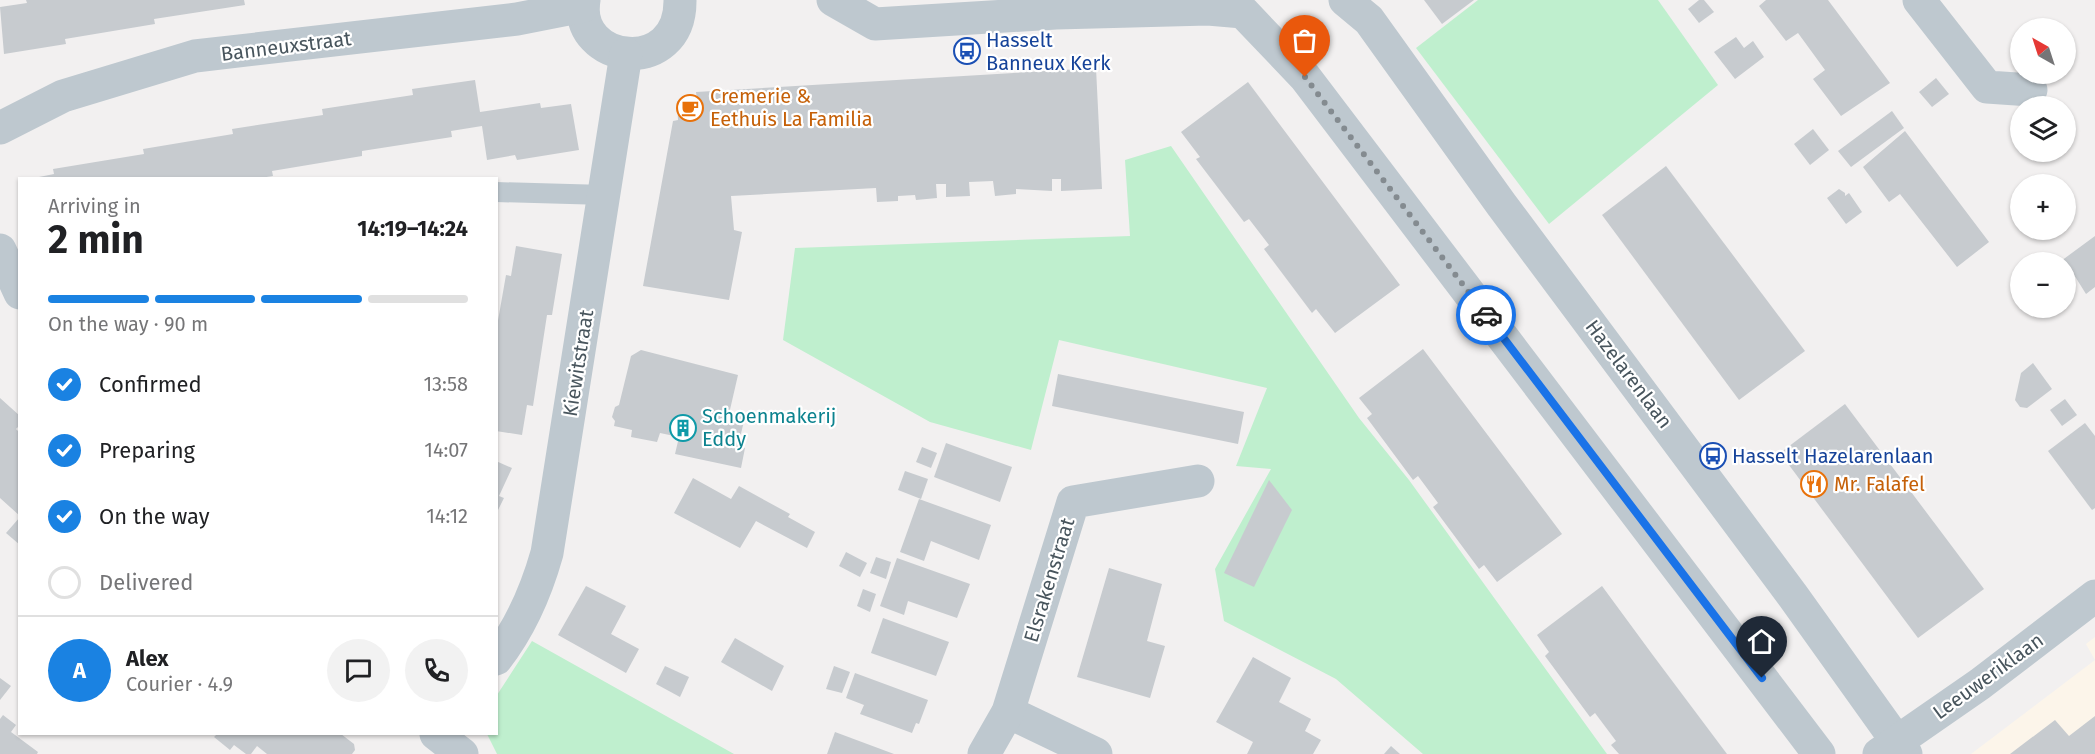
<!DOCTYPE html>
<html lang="en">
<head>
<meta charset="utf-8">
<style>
  body { margin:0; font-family:"Fira Sans",sans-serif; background:#f2f2f2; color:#202124; height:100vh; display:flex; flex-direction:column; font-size:22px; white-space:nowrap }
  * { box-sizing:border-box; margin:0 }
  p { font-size:20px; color:#757577 }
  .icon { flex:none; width:33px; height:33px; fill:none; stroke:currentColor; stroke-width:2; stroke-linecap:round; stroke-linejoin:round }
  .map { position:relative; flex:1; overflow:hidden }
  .side { position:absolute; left:18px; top:177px; width:480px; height:558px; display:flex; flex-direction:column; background:#fff; border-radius:0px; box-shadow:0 2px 4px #0004 }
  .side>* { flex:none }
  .needle { width:39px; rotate:321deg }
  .tools { position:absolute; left:2010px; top:18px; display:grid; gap:12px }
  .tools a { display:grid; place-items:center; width:66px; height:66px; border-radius:50%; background:#fff; box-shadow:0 2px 4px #0004; font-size:30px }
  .pin { position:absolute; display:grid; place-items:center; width:51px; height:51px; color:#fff; margin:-62px -26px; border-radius:50% 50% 50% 0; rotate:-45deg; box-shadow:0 0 6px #0007 }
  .pin .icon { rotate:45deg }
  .courier { position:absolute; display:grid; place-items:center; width:60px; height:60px; margin:-30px; border:4px solid #1a73e8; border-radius:50%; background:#fff; color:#222; box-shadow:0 2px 8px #0007 }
  .summary em { font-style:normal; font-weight:700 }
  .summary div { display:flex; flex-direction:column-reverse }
  .summary { display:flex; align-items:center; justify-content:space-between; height:102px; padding:0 30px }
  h1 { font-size:39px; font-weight:700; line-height:45px }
  .bar { display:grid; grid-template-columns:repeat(4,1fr); gap:9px 6px; align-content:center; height:72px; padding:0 30px }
  .bar i { height:8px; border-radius:4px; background:#e0e0e0 }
  .bar .on { background:#1a82e2 }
  .bar p { grid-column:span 4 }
  .line { display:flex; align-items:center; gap:15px; padding:0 30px; border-top:2px solid #e0e0e0 }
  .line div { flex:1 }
  .round { display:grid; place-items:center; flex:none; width:63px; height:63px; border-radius:32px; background:#f2f2f2 }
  ol { padding:0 30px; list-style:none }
  li { display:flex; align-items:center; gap:18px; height:66px }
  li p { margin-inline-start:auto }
  li .icon { padding:6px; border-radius:50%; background:#1a82e2; color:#fff; stroke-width:4 }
  li:last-child { color:#757577 }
  li i { width:33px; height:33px; border:3px solid #e0e0e0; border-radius:50% }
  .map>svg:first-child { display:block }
</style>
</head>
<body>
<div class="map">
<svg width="2095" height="754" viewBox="0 0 2095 754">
  <rect width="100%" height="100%" fill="#f2f0f0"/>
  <polygon fill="#fcf5ea" points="2095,637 2095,754 1971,754 2095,660 2086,644"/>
  <g fill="#bfefce">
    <polygon points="1478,0 1658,0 1718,85 1549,224 1416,48"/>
    <polygon points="1171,146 1359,418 1409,480 1607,754 1423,754 1336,679 1224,621 1215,569 1271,469 1236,466 1267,388 1059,340 1031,450 930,422 783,340 795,248 1130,236 1125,160"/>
    <polygon points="532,641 734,754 497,754 487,734 496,734 497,695"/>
  </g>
  <g fill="#c7cbcf">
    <polygon points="26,0 244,0 245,5 154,19 155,24 65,39 66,44 4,54 0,7 27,3"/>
    <polygon points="1424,0 1474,0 1442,24"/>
    <polygon points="1699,0 1704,0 1714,12 1699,23 1688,9"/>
    <polygon points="1766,0 1828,0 1890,83 1841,116 1813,79 1825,70 1798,33 1786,41 1759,6"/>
    <polygon points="1736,37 1744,48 1753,41 1764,57 1735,79 1714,52"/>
    <polygon points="1096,68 1102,189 1061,191 1061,179 1052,179 1052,191 1016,189 1016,194 995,196 993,181 969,182 970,196 946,197 946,184 936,184 937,198 916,200 915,195 898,196 898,201 877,202 876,188 731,196 734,230 742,232 729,300 643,286 673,121 678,120 677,101 697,99 696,92"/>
    <polygon points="1936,78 1949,94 1932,107 1919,92"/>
    <polygon points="475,80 480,112 540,103 541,108 571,104 579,150 517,160 515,155 487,160 482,126 451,131 452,137 362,151 362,156 272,171 273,176 260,178 34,178 54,174 53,169 144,154 143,149 233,134 232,129 323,115 322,109 413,95 412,89"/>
    <polygon points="1248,82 1400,285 1335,333 1316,309 1312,313 1264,249 1269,245 1249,219 1244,222 1196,159 1200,157 1181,132"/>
    <polygon points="1892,111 1904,128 1851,167 1838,151"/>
    <polygon points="1813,129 1829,150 1810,165 1794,144"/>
    <polygon points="1905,131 1989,242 1957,267 1900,194 1889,202 1863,167"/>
    <polygon points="1666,166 1805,351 1739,400 1602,215"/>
    <polygon points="1839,189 1845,193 1845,196 1849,193 1862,212 1846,224 1827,198"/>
    <polygon points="2095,236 2095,287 2086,294 2066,262 2061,261"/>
    <polygon points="516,246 562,254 552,315 547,315 533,406 527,405 522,435 496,431 496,332 506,275 511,276"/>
    <polygon points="1423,349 1562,534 1497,582 1484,565 1479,569 1433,507 1438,503 1418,476 1413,480 1367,418 1372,414 1359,398"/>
    <polygon points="641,350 738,375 729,414 745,417 738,446 745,448 741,468 675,454 679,437 660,433 657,442 631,437 632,430 614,426 615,421 612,417 615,407 619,405 631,356"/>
    <polygon points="2033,363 2052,389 2027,408 2020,407 2015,400 2021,373"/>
    <polygon points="1058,374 1244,412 1238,444 1052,406"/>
    <polygon points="0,398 20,416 20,425 16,429 20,433 20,516 0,498"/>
    <polygon points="2065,399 2077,415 2062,426 2050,410"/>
    <polygon points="1845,404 1984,589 1918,638 1780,453"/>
    <polygon points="2085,423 2095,436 2095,508 2092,510 2048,451"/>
    <polygon points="946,443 1012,467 1000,502 934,477"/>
    <polygon points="922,447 937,453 931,468 916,462"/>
    <polygon points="496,461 512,468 499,496 504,498 496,514"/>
    <polygon points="905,471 928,479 921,499 898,490"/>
    <polygon points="693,478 731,499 739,486 790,514 788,517 815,532 807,548 756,521 740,548 674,513"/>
    <polygon points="1269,480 1292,510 1254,587 1224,573"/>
    <polygon points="919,499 991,525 979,560 931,541 924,561 900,552"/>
    <polygon points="20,517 20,545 6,533"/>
    <polygon points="846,552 867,563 860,577 839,566"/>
    <polygon points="876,557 891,562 886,579 870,573"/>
    <polygon points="897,558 970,584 957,618 908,601 904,615 880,606"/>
    <polygon points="1109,568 1162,584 1147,641 1165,646 1150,698 1077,677"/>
    <polygon points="586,586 626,606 611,634 639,649 626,673 558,635"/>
    <polygon points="1602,586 1652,654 1727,754 1619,754 1611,745 1616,741 1595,713 1590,717 1545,656 1549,652 1537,635"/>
    <polygon points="863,589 876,594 870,612 857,606"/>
    <polygon points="883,618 949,642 936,676 871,653"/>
    <polygon points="735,638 784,666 772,691 721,662"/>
    <polygon points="1253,657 1291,678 1279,702 1311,719 1305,731 1321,740 1313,754 1247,754 1253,742 1216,722"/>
    <polygon points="665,666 689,677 680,697 656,684"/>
    <polygon points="834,666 850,672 842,693 826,689"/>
    <polygon points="855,673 928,700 919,724 916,723 912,733 860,714 864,705 846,698"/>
    <polygon points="0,678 11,686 0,700"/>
    <polygon points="3,715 16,725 11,732 38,752 37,754 0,754 0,719"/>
    <polygon points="2095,716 2095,754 2010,754 2055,720 2069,736"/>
    <polygon points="835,732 894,754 827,754"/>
    <polygon points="217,734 341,734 354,744 355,750 352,754 267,754 257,746 251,754 246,754 234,745 230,750 214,737"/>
    <polygon points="1391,746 1400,754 1384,754"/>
  </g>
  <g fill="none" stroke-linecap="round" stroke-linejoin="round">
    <polyline stroke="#bec8cf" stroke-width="20" points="496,192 605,195"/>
    <g stroke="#bec8cf" stroke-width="33">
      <path d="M 584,0 C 573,64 681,78 680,0"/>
      <polyline points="833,0 875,24 1056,13 1208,9 1243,12 1305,77 1819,754"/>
      <polyline points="1345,0 1369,20 1501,204 1793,596 1906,754"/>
      <polyline points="1919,0 1987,87 2031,90"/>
      <polyline points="0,128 63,96 195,56 517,19 583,6"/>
      <polyline points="0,250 20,293"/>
      <path d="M 496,659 C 521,627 536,592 547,553 L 626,54"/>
      <polyline points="1008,712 1096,754"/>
      <polyline points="436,734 462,754"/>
      <polyline points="984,754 1008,712 1073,502 1198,481"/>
      <polyline points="1879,754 1980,684 2095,596"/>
    </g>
  </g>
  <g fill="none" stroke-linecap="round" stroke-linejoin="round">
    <polyline stroke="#848b90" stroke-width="6" stroke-dasharray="0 10.8" points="1305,77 1486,315"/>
    <polyline stroke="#1a73e8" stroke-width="8" points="1486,315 1762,678"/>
  </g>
  <defs>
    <symbol id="bus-ring" viewBox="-11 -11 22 22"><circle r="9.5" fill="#fff" stroke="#1a4fb4" stroke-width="1.5"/><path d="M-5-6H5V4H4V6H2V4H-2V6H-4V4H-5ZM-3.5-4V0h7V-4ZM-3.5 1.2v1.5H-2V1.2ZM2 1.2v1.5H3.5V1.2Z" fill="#1a4fb4"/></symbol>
    <symbol id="cafe-ring" viewBox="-11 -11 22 22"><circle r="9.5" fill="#fff" stroke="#e8710a" stroke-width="1.5"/><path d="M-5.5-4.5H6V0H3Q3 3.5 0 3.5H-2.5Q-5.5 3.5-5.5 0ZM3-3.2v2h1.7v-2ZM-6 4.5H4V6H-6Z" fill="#e8710a"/></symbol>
    <symbol id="building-ring" viewBox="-11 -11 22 22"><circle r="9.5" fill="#fff" stroke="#0f9aa8" stroke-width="1.5"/><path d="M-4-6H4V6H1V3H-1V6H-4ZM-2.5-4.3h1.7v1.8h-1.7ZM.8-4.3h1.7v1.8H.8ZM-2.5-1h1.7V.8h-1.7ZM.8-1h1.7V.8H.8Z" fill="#0f9aa8"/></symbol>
    <symbol id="restaurant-ring" viewBox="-11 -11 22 22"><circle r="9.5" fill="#fff" stroke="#e8710a" stroke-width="1.5"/><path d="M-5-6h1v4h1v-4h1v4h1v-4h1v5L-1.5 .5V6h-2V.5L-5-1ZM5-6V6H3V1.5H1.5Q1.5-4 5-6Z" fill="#e8710a"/></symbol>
  </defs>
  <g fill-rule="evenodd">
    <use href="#bus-ring" x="952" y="36" width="30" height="30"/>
    <use href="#cafe-ring" x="675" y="93" width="30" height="30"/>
    <use href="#building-ring" x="668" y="413" width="30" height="30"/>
    <use href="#bus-ring" x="1698" y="441" width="30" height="30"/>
    <use href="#restaurant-ring" x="1799" y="469" width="30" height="30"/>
  </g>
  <g text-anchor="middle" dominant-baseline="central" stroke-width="4.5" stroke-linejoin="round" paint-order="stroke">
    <g font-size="20" fill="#164399" stroke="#fff" text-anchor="start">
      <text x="986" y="40">Hasselt<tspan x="986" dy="23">Banneux Kerk</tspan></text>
      <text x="1732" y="456">Hasselt Hazelarenlaan</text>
    </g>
    <g font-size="20" fill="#48555d" stroke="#fff">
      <text transform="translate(286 46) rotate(-7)">Banneuxstraat</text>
      <text transform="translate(578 363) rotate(-81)">Kiewitstraat</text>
      <text transform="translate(1629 374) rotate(53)">Hazelarenlaan</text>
      <text transform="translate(1049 580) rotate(-73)">Elsrakenstraat</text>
      <text transform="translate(1988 676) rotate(-36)">Leeuweriklaan</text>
    </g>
    <g font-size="20" fill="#c56008" stroke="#fff" text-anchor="start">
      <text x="710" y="96">Cremerie &amp;<tspan x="710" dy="23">Eethuis La Familia</tspan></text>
      <text x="1834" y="484">Mr. Falafel</text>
    </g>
    <g font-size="20" fill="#0d838f" stroke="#fff" text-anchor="start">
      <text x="702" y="416">Schoenmakerij<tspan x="702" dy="23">Eddy</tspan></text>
    </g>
  </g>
</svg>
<div class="tools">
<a><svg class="needle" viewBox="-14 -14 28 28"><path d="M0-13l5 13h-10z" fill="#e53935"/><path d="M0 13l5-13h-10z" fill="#757577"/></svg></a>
<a><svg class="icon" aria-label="layers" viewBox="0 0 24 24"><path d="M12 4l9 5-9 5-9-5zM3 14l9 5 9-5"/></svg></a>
<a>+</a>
<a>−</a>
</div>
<div class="pin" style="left:1305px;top:77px;background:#ea580c"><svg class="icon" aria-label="bag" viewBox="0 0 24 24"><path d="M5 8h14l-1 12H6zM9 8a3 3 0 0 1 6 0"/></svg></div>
<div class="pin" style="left:1762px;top:678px;background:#1f2937"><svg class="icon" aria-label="home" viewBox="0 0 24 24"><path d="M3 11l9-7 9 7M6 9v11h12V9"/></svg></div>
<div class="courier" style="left:1486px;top:315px"><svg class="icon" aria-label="car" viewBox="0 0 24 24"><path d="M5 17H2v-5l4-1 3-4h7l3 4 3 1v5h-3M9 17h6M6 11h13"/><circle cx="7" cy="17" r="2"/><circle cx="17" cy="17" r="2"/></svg></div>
<section class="side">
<div class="summary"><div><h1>2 min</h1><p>Arriving in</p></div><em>14:19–14:24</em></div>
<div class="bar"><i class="on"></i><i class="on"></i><i class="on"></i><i></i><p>On the way · 90 m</p></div>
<ol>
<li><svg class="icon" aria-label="check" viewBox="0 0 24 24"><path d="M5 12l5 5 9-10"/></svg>Confirmed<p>13:58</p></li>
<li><svg class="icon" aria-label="check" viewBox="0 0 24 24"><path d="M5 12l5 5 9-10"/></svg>Preparing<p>14:07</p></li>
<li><svg class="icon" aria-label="check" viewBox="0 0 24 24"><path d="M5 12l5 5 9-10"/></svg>On the way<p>14:12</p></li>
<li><i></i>Delivered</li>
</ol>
<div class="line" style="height:108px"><b class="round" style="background:#1a82e2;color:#fff">A</b><div><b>Alex</b><p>Courier · 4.9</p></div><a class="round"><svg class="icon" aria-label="chat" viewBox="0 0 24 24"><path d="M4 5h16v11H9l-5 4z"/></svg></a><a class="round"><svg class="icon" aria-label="phone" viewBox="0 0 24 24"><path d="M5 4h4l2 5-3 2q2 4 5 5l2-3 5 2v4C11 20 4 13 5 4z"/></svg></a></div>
</section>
</div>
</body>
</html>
